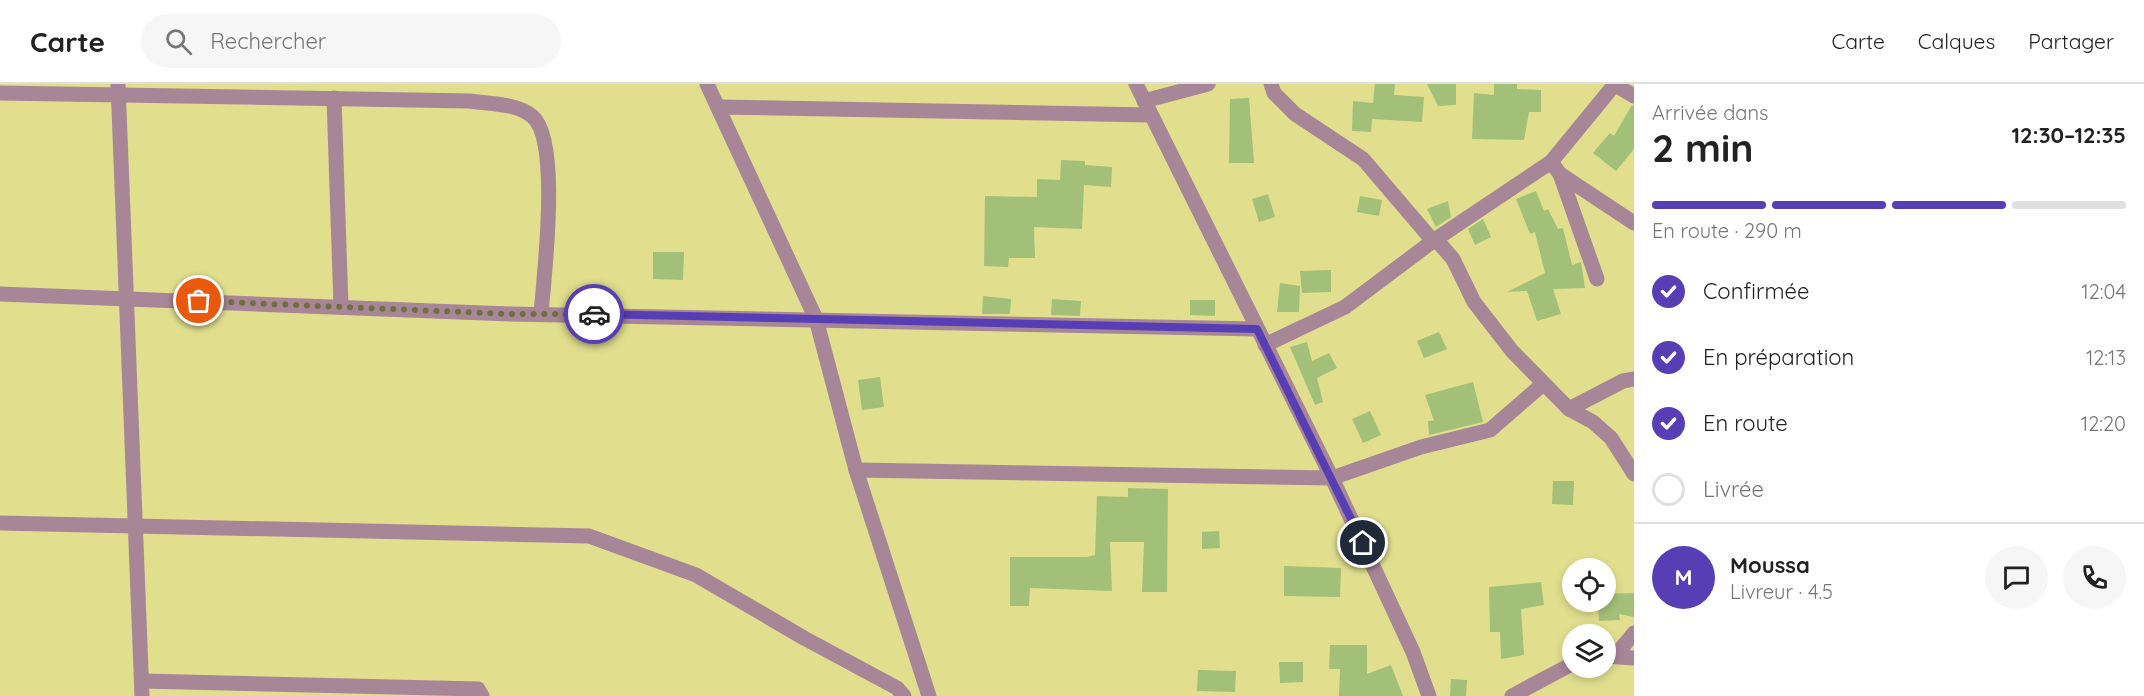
<!DOCTYPE html>
<html lang="fr">
<head>
<meta charset="utf-8">
<style>
  body { margin:0; font-family:Quicksand,sans-serif; background:#f6f6f6; color:#222; height:100vh; display:flex; flex-direction:column; font-size:22px; white-space:nowrap }
  * { box-sizing:border-box; margin:0 }
  p { font-size:20px; color:#767676 }
  .icon { flex:none; width:33px; height:33px; fill:none; stroke:currentColor; stroke-width:2; stroke-linecap:round; stroke-linejoin:round }
  .map { position:relative; flex:1; overflow:hidden }
  .panel { display:flex; flex-direction:column; background:#fff; width:510px }
  .panel>* { flex:none }
  .tools { position:absolute; left:1562px; top:474px; display:grid; gap:12px }
  .tools a { display:grid; place-items:center; width:54px; height:54px; border-radius:50%; background:#fff; box-shadow:0 3px 9px #0003; font-size:30px }
  .pin { position:absolute; display:grid; place-items:center; width:51px; height:51px; color:#fff; margin:-26px; border:3px solid #fff; border-radius:50%; box-shadow:0 2px 6px #0007 }
  .courier { position:absolute; display:grid; place-items:center; width:60px; height:60px; margin:-30px; border:4px solid #573eb5; border-radius:50%; background:#fff; color:#222; box-shadow:0 2px 8px #0007 }
  .summary em { font-style:normal; font-weight:700 }
  .summary div { display:flex; flex-direction:column-reverse }
  .summary { display:flex; align-items:center; justify-content:space-between; height:102px; padding:0 18px }
  h1 { font-size:39px; font-weight:700; line-height:45px }
  .bar { display:grid; grid-template-columns:repeat(4,1fr); gap:9px 6px; align-content:center; height:72px; padding:0 18px }
  .bar i { height:8px; border-radius:4px; background:#e0e0e0 }
  .bar .selected { background:#573eb5 }
  .bar p { grid-column:span 4 }
  .line { display:flex; align-items:center; gap:15px; padding:0 18px; border-top:2px solid #e0e0e0 }
  .line div { flex:1 }
  .round { display:grid; place-items:center; flex:none; width:63px; height:63px; border-radius:32px; background:#f6f6f6 }
  ol { padding:0 18px; list-style:none }
  li { display:flex; align-items:center; gap:18px; height:66px }
  li p { margin-inline-start:auto }
  li .icon { padding:6px; border-radius:50%; background:#573eb5; color:#fff; stroke-width:4 }
  li:last-child { color:#767676 }
  li i { width:33px; height:33px; border:3px solid #e0e0e0; border-radius:50% }
  header { display:flex; align-items:center; gap:36px; box-sizing:border-box; height:84px; padding:0 30px; background:#fff; border-bottom:2px solid #e0e0e0 }
  header strong { font-size:28px }
  nav { display:flex; gap:33px; margin-inline-start:auto; font-size:21px }
  .search { width:420px; height:54px; background:#f6f6f6; display:flex; align-items:center; gap:15px; box-sizing:border-box; padding:0 21px; border-radius:33px; color:#767676; font-size:22px }
  main { display:flex; flex:1; min-height:0 }
  .map>svg:first-child { display:block }
</style>
</head>
<body>
<header>
<strong>Carte</strong>
<div class="search"><svg class="icon" aria-label="search" viewBox="0 0 24 24"><circle cx="10" cy="10" r="6"/><path d="M15 15l6 6"/></svg>Rechercher</div>
<nav><a>Carte</a><a>Calques</a><a>Partager</a></nav>
</header>
<main>
<div class="map">
<svg width="1634" height="612" viewBox="0 0 1634 612">
  <rect width="100%" height="100%" fill="#e1df8e"/>
  <g fill="#a3c078">
    <polygon points="1375,0 1395,0 1394,11 1424,13 1422,38 1372,35 1371,48 1352,47 1353,17 1373,19"/>
    <polygon points="1427,0 1456,0 1456,21 1438,22"/>
    <polygon points="1494,0 1517,0 1517,5 1541,6 1541,28 1529,28 1524,56 1472,55 1474,9 1494,11"/>
    <polygon points="1249,14 1254,79 1229,79 1230,15"/>
    <polygon points="1632,21 1634,22 1634,65 1616,87 1593,69 1610,49 1614,52"/>
    <polygon points="1061,76 1085,77 1085,81 1112,83 1111,103 1084,101 1082,145 1034,143 1035,174 1009,174 1008,183 984,182 985,112 1037,113 1037,95 1060,96"/>
    <polygon points="1536,107 1544,127 1548,125 1558,145 1563,144 1572,181 1581,178 1585,204 1553,205 1561,230 1537,237 1527,207 1507,208 1545,189 1535,148 1530,150 1516,115"/>
    <polygon points="1268,110 1275,133 1259,138 1252,115"/>
    <polygon points="1360,112 1382,116 1379,132 1357,128"/>
    <polygon points="1448,117 1451,133 1436,143 1427,125"/>
    <polygon points="1483,135 1491,153 1475,161 1468,145"/>
    <polygon points="653,168 684,168 683,196 653,195"/>
    <polygon points="1331,186 1331,208 1302,209 1300,187"/>
    <polygon points="1280,199 1300,202 1299,228 1277,228"/>
    <polygon points="983,212 1011,215 1010,230 982,230"/>
    <polygon points="1052,215 1081,217 1080,232 1051,231"/>
    <polygon points="1190,216 1215,216 1215,232 1190,231"/>
    <polygon points="1439,248 1447,265 1424,274 1417,257"/>
    <polygon points="1307,258 1312,277 1329,269 1337,284 1317,294 1323,318 1315,321 1290,263"/>
    <polygon points="880,293 884,323 862,326 858,296"/>
    <polygon points="1473,298 1483,338 1429,351 1428,337 1434,337 1425,311"/>
    <polygon points="1370,327 1381,351 1363,359 1352,335"/>
    <polygon points="1553,397 1574,397 1573,421 1552,420"/>
    <polygon points="1128,404 1168,405 1167,508 1142,508 1144,458 1110,458 1112,507 1030,504 1029,522 1010,522 1010,473 1087,473 1095,471 1097,412 1128,413"/>
    <polygon points="1219,447 1220,464 1202,465 1202,448"/>
    <polygon points="1284,482 1341,484 1340,513 1284,512"/>
    <polygon points="1541,498 1544,521 1521,525 1524,571 1501,575 1500,548 1490,548 1489,503"/>
    <polygon points="1634,509 1634,533 1619,530 1620,536 1599,537 1598,518 1605,518 1605,510"/>
    <polygon points="1330,561 1367,561 1367,590 1391,581 1403,612 1339,612 1340,585 1329,585"/>
    <polygon points="1279,578 1303,578 1303,598 1280,599"/>
    <polygon points="1198,586 1236,587 1235,608 1197,607"/>
    <polygon points="1451,595 1467,596 1466,612 1450,612"/>
  </g>
  <g fill="none" stroke-linecap="round" stroke-linejoin="round">
    <g stroke="#a78697" stroke-width="15">
      <polyline points="118,0 142,612"/>
      <polyline points="707,0 816,235 856,386 929,612"/>
      <polyline points="1136,0 1332,394 1413,568 1429,612"/>
      <polyline points="1271,0 1274,9 1295,30 1363,75 1433,157 1440,160 1453,175 1474,218 1512,267 1569,325 1593,338 1611,354 1634,390"/>
      <polyline points="1614,0 1634,12"/>
      <path d="M 0,9 L 470,17 C 489,20 516,19 532,32 C 561,55 544,191 541,230"/>
      <polyline points="334,14 341,223"/>
      <polyline points="1144,17 1208,0"/>
      <polyline points="718,23 1150,31"/>
      <polyline points="1551,78 1560,90 1597,195"/>
      <polyline points="1560,90 1634,139"/>
      <polyline points="0,210 510,230 1257,245"/>
      <polyline points="1265,261 1345,223 1433,157 1551,78 1615,0"/>
      <polyline points="1569,325 1623,297 1634,295"/>
      <polyline points="856,386 1332,394 1421,363 1490,346 1543,300"/>
      <polyline points="0,439 589,452 696,491 804,554 897,604 904,612"/>
      <polyline points="1605,572 1634,574"/>
      <polyline points="1615,572 1634,549"/>
      <polyline points="142,597 478,605 482,612"/>
      <polyline points="1512,612 1572,580"/>
    </g>
  </g>
  <g fill="none" stroke-linecap="round" stroke-linejoin="round">
    <polyline stroke="#71703d" stroke-width="6" stroke-dasharray="0 10.8" points="199,217 510,230 594,230"/>
    <polyline stroke="#573eb5" stroke-width="8" points="594,230 1257,245 1363,459"/>
  </g>
</svg>
<div class="tools">
<a><svg class="icon" aria-label="locate" viewBox="0 0 24 24"><circle cx="12" cy="12" r="6"/><path d="M12 2v4M12 18v4M2 12h4M18 12h4"/></svg></a>
<a><svg class="icon" aria-label="layers" viewBox="0 0 24 24"><path d="M12 4l9 5-9 5-9-5zM3 14l9 5 9-5"/></svg></a>
</div>
<div class="pin" style="left:199px;top:217px;background:#ea580c"><svg class="icon" aria-label="bag" viewBox="0 0 24 24"><path d="M5 8h14l-1 12H6zM9 8a3 3 0 0 1 6 0"/></svg></div>
<div class="pin" style="left:1363px;top:459px;background:#1f2937"><svg class="icon" aria-label="home" viewBox="0 0 24 24"><path d="M3 11l9-7 9 7M6 9v11h12V9"/></svg></div>
<div class="courier" style="left:594px;top:230px"><svg class="icon" aria-label="car" viewBox="0 0 24 24"><path d="M5 17H2v-5l4-1 3-4h7l3 4 3 1v5h-3M9 17h6M6 11h13"/><circle cx="7" cy="17" r="2"/><circle cx="17" cy="17" r="2"/></svg></div>
</div>
<section class="panel">
<div class="summary"><div><h1>2 min</h1><p>Arrivée dans</p></div><em>12:30–12:35</em></div>
<div class="bar"><i class="selected"></i><i class="selected"></i><i class="selected"></i><i></i><p>En route · 290 m</p></div>
<ol>
<li><svg class="icon" aria-label="check" viewBox="0 0 24 24"><path d="M5 12l5 5 9-10"/></svg>Confirmée<p>12:04</p></li>
<li><svg class="icon" aria-label="check" viewBox="0 0 24 24"><path d="M5 12l5 5 9-10"/></svg>En préparation<p>12:13</p></li>
<li><svg class="icon" aria-label="check" viewBox="0 0 24 24"><path d="M5 12l5 5 9-10"/></svg>En route<p>12:20</p></li>
<li><i></i>Livrée</li>
</ol>
<div class="line" style="height:108px"><b class="round" style="background:#573eb5;color:#fff">M</b><div><b>Moussa</b><p>Livreur · 4.5</p></div><a class="round"><svg class="icon" aria-label="chat" viewBox="0 0 24 24"><path d="M4 5h16v11H9l-5 4z"/></svg></a><a class="round"><svg class="icon" aria-label="phone" viewBox="0 0 24 24"><path d="M5 4h4l2 5-3 2q2 4 5 5l2-3 5 2v4C11 20 4 13 5 4z"/></svg></a></div>
</section>
</main>
</body>
</html>
